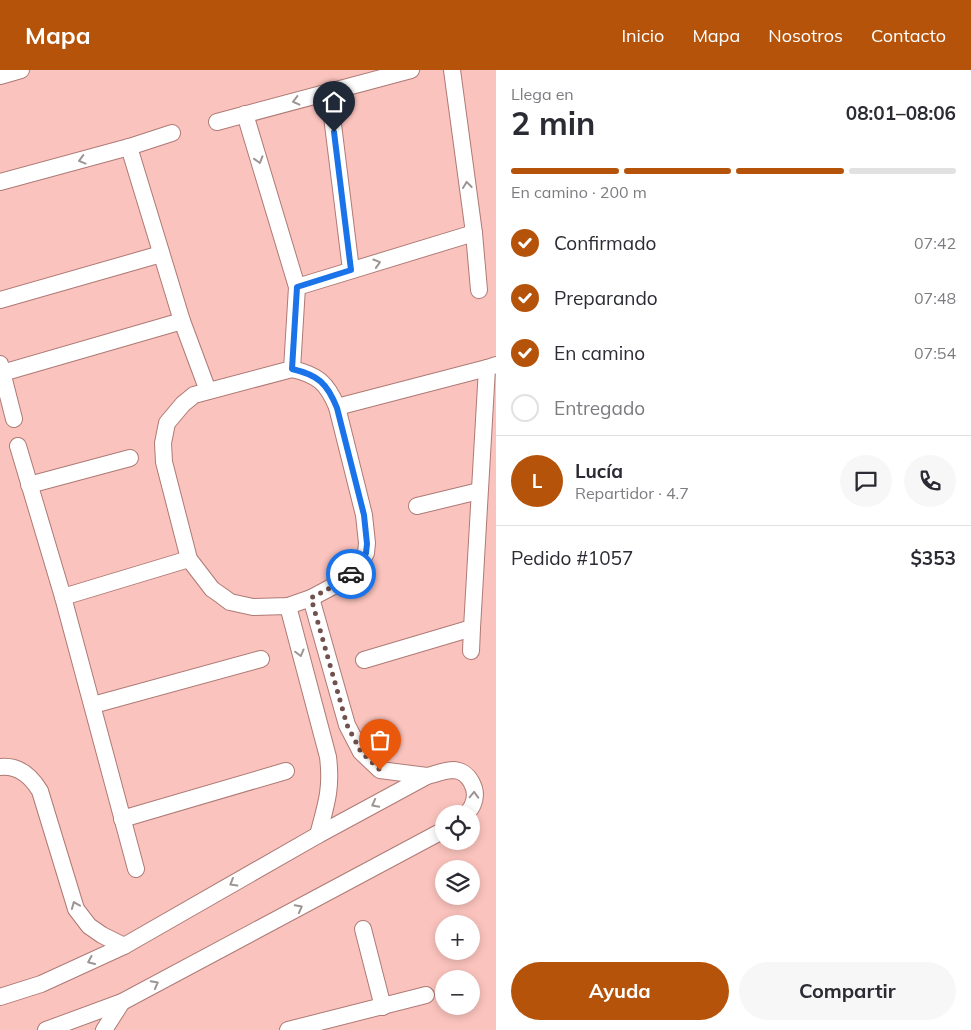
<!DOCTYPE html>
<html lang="es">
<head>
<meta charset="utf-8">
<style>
  body { margin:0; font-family:Mulish,sans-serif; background:#f7f7f7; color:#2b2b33; height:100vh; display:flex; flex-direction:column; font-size:19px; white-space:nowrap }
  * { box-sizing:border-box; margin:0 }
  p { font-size:16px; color:#7c7c81 }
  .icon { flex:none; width:28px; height:28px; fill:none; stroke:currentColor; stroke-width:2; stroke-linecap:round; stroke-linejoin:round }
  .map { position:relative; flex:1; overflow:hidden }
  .sheet { display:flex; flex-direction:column; background:#fff; width:475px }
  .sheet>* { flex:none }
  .fabs { position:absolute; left:435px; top:735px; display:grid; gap:10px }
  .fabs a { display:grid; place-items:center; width:45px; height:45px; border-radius:50%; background:#fff; box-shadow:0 2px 8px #0003; font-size:25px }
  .pin { position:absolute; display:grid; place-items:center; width:42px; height:42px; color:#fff; margin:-51px -21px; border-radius:50% 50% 50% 0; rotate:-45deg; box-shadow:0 0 5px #0007 }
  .pin .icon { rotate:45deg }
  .courier { position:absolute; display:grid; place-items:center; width:50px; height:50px; margin:-25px; border:4px solid #1a73e8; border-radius:50%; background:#fff; color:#222; box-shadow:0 1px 6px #0007 }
  .head em { font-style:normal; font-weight:700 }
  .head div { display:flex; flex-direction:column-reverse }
  .head { display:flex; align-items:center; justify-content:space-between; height:85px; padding:0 15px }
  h1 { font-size:32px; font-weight:700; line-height:38px }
  .bar { display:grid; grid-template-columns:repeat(4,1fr); gap:8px 5px; align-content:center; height:60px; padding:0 15px }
  .bar i { height:6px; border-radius:4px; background:#e1e1e2 }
  .bar .active { background:#b45309 }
  .bar p { grid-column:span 4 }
  .line { display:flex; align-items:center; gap:12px; padding:0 15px; border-top:1px solid #e1e1e2 }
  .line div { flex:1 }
  .round { display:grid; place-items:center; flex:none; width:52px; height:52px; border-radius:26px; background:#f7f7f7 }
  ol { padding:0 15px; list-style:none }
  li { display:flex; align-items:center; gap:15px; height:55px }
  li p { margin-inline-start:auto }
  li .icon { padding:5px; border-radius:50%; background:#b45309; color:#fff; stroke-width:4 }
  li:last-child { color:#7c7c81 }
  li i { width:28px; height:28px; border:2px solid #e1e1e2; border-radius:50% }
  .primary-button { display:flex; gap:10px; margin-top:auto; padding:10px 15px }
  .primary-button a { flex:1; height:58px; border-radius:30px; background:#b45309; color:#fff; font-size:20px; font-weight:700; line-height:58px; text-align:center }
  .primary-button a+a { background:#f7f7f7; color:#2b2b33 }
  header { display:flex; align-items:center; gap:30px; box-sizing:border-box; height:70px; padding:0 25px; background:#b45309; color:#fff }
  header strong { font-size:24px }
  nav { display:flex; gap:28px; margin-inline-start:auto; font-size:18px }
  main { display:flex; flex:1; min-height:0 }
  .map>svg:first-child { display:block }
</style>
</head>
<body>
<header>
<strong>Mapa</strong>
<nav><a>Inicio</a><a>Mapa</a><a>Nosotros</a><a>Contacto</a></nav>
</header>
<main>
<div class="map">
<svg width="496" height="960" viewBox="0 0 496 960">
  <rect width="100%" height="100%" fill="#fbc3bd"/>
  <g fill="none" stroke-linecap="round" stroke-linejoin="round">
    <defs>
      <g id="minor">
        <polyline points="452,0 474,163 479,220"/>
        <polyline points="0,6 21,0"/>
        <polyline points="329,22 351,200"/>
        <polyline points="245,44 297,217 292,299"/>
        <polyline points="217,52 411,0"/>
        <polyline points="129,77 182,251 208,321"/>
        <polyline points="0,112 129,77 172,63"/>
        <polyline points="297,217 474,163"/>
        <polyline points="0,230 161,184"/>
        <polyline points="0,294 14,349"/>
        <path d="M 292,299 C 318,305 327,313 337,337 L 364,445 L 367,473 L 366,483 L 361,493 L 343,511 L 311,528 L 288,536 L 253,537 L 230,532 L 222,526 L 212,519 L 189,489 L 164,392 L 163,373 L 167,353 L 183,334 L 194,325 Z"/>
        <polyline points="2,303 182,251"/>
        <polyline points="337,337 487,298"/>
        <polyline points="18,376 63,527 136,799"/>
        <polyline points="29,415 130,388"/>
        <polyline points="417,436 479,421"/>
        <polyline points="63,527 189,489"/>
        <polyline points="311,528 347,655 361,682 380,700 427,706"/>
        <path d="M 288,536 L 328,687 C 332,719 326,735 318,765"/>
        <polyline points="471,581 472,558"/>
        <polyline points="364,590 472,558 487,298 496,295"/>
        <polyline points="93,635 261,589"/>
        <path d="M 0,697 C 18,695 31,706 40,721 L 76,839 L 89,856 L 102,865 L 124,876"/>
        <polyline points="122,749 286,701"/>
        <polyline points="363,859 383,937"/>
        <path d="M 0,927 L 41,914 L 124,876 L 318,765 L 427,706 C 436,704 444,700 454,700 C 469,701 479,720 473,734 C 472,737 469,741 466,744"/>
        <polyline points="46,960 122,932 444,760"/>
        <polyline points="104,960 122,932"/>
        <polyline points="288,960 426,925"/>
      </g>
    </defs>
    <use href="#minor" stroke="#ae7a75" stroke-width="18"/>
    <use href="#minor" stroke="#fff" stroke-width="16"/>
  </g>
  <defs><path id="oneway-chevron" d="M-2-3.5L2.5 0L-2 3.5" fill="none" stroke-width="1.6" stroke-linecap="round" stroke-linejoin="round" transform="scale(1.25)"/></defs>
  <g stroke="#9d9594">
    <use href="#oneway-chevron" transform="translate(296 31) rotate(166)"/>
    <use href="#oneway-chevron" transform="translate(82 90) rotate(165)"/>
    <use href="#oneway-chevron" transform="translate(259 90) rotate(73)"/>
    <use href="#oneway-chevron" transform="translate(467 115) rotate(-97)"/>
    <use href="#oneway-chevron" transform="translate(377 193) rotate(-17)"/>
    <use href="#oneway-chevron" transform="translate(300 583) rotate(75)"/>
    <use href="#oneway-chevron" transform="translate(474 725) rotate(-88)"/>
    <use href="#oneway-chevron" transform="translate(375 734) rotate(152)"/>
    <use href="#oneway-chevron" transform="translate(233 813) rotate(150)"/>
    <use href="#oneway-chevron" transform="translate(75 835) rotate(-112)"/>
    <use href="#oneway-chevron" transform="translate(299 838) rotate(-28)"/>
    <use href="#oneway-chevron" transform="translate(91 891) rotate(156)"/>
    <use href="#oneway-chevron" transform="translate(155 914) rotate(-28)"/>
  </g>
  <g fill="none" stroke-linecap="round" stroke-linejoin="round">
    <polyline stroke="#71514d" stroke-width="5" stroke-dasharray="0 9" points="351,504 343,511 311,528 347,655 361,682 380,700"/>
    <path stroke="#1a73e8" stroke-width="6" d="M 334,62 L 351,200 L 297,217 L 292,299 C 318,305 327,313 337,338 L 364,445 L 367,474 L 366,483 L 361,493 L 351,504"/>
  </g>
</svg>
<div class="fabs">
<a><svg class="icon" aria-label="locate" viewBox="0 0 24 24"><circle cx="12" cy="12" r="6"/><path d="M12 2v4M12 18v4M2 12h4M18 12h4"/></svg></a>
<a><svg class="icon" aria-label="layers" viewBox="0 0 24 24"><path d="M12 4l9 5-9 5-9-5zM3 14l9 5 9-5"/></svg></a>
<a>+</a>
<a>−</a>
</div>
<div class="pin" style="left:380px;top:700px;background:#ea580c"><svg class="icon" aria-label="bag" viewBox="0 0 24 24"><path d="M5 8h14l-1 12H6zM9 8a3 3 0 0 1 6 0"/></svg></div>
<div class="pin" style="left:334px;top:62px;background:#1f2937"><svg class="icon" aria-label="home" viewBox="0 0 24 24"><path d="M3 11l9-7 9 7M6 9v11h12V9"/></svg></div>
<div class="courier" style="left:351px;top:504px"><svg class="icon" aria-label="car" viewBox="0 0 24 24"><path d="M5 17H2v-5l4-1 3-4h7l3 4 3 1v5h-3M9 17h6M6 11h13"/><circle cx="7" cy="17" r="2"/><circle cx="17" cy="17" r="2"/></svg></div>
</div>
<section class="sheet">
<div class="head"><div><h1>2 min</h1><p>Llega en</p></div><em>08:01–08:06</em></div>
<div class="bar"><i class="active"></i><i class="active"></i><i class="active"></i><i></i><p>En camino · 200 m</p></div>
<ol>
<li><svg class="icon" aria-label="check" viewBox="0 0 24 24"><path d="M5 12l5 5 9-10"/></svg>Confirmado<p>07:42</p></li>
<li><svg class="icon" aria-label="check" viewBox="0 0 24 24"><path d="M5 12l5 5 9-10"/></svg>Preparando<p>07:48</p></li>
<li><svg class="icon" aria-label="check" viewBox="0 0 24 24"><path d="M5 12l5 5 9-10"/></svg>En camino<p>07:54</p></li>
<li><i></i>Entregado</li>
</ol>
<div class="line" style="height:90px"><b class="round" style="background:#b45309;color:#fff">L</b><div><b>Lucía</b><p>Repartidor · 4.7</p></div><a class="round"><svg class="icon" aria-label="chat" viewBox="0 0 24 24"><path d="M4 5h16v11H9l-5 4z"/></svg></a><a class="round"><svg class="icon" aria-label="phone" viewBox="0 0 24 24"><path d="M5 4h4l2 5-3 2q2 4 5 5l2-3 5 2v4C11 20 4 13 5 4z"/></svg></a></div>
<div class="line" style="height:65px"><div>Pedido #1057</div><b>$353</b></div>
<div class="primary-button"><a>Ayuda</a><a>Compartir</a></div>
</section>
</main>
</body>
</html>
